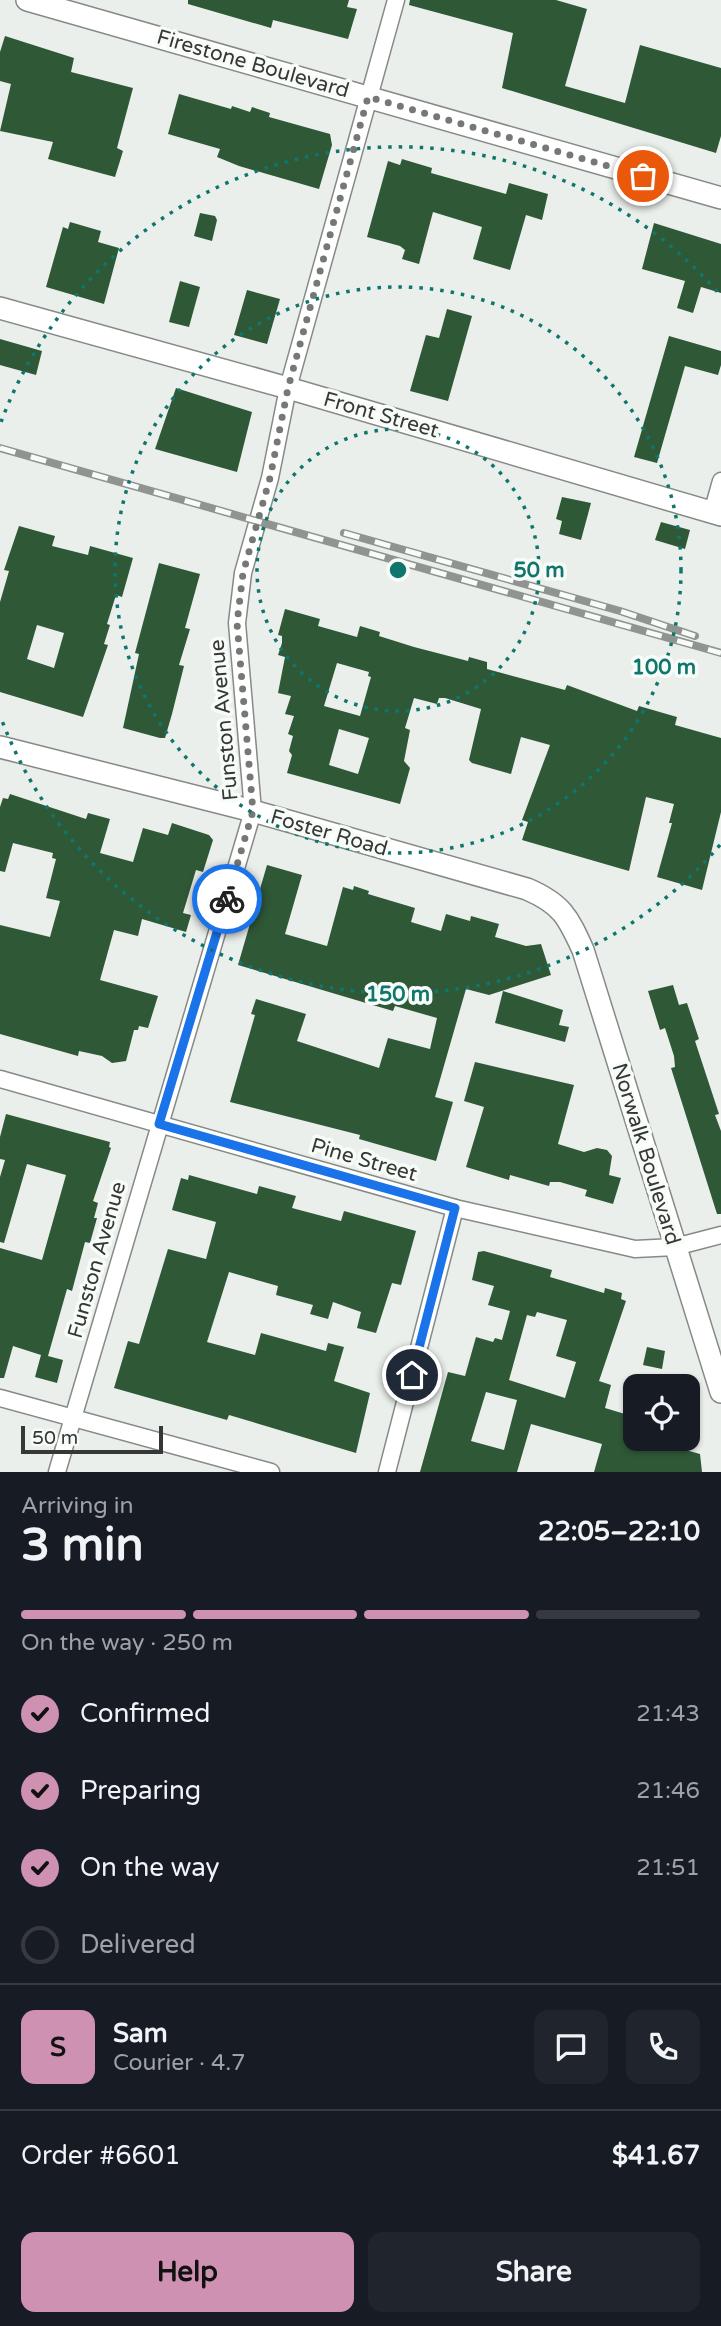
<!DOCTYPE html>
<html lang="en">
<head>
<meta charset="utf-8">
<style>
  body { margin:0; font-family:"Varela Round",sans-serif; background:#20242c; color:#f1f3f6; height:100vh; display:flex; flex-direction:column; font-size:26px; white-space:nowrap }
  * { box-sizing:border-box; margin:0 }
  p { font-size:23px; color:#9ea1a6 }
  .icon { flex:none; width:38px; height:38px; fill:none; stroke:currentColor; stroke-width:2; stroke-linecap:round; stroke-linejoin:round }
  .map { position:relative; height:1472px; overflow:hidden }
  .sheet { display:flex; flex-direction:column; background:#171b24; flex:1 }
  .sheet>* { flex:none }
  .tools { position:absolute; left:623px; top:1374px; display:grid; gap:14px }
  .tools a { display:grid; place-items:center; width:77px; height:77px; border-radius:14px; background:#171b24; box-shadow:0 2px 5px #0004; font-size:35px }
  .scale { position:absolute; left:21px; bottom:18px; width:142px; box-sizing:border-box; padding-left:7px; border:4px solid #363836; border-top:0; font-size:19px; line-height:24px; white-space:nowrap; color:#363836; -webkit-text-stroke:5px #f8fcf8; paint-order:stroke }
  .pin { position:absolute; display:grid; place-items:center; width:60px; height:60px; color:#fff; margin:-30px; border:4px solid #fff; border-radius:50%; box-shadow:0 2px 7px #0007 }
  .courier { position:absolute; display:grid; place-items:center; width:70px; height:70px; margin:-35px; border:5px solid #1a73e8; border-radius:50%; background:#fff; color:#222; box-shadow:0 2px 9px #0007 }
  .headline em { font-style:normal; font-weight:700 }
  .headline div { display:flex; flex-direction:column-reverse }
  .headline { display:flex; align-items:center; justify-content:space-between; height:119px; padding:0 21px }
  h1 { font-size:46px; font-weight:700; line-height:52px }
  .bar { display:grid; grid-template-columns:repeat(4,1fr); gap:10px 7px; align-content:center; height:84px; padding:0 21px }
  .bar i { height:9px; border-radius:5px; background:#363941 }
  .bar .selected { background:#cf91b1 }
  .bar p { grid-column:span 4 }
  .line { display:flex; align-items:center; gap:18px; padding:0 21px; border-top:2px solid #363941 }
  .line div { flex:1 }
  .round { display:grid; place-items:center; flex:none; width:74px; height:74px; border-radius:14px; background:#20242c }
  ol { padding:0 21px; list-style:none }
  li { display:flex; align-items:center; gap:21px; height:77px }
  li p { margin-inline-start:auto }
  li .icon { padding:7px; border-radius:50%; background:#cf91b1; color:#111; stroke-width:4 }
  li:last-child { color:#9ea1a6 }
  li i { width:38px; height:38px; border:4px solid #363941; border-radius:50% }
  .cta { display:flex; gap:14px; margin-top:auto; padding:14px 21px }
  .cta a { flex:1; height:80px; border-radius:14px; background:#cf91b1; color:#111; font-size:28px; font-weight:700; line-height:80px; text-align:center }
  .cta a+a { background:#20242c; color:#f1f3f6 }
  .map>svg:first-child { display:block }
</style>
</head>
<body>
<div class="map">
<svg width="721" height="1472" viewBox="0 0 721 1472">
  <rect width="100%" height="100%" fill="#eaefeb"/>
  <g fill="#2f5837" fill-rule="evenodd">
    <polygon points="188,0 349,0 347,7 357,9 348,39 273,20 271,28 188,4"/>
    <polygon points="410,0 556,0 587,9 565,86 625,103 640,45 721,68 721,136 716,153 502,88 513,33 409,5"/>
    <polygon points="5,36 74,58 71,72 133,88 117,148 123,151 115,177 48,159 53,142 0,131 11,84 0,81 0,52"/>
    <polygon points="179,94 231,109 232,106 250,112 252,107 270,113 269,117 330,134 332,145 319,189 239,166 217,157 220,149 168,134"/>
    <polygon points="402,159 432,168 431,173 506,194 509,183 548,194 542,220 526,215 510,270 473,259 482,227 433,212 419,264 402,259 405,250 400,246 367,237 388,161 400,165"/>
    <polygon points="200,213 215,216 217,220 212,241 194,236"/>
    <polygon points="70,222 101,231 98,242 119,248 104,304 46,287 63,227 68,229"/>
    <polygon points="654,223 721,244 721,293 701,287 693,313 677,308 685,281 642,269"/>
    <polygon points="180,281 200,287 189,327 169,322"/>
    <polygon points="247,290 280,299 267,344 234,335"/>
    <polygon points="447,309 472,316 448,401 410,391 426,335 439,338"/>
    <polygon points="669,336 721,351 721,365 718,375 685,366 657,463 634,457"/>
    <polygon points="0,339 42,351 36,375 0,365"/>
    <polygon points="176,388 252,412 237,472 155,449"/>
    <polygon points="562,497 591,503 581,540 559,534 562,521 556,519"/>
    <polygon points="661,522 690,530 685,549 655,540"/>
    <path d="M 19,526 L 55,536 L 52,546 L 88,555 L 90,546 L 133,558 L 122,597 L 116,595 L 107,624 L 110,625 L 104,644 L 108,645 L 83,717 L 0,692 L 0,602 L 9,571 L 4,570 ZM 37,625 L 64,633 L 54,668 L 27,659 Z"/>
    <polygon points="159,563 200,574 185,628 190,629 179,665 184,666 172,714 165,738 160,738 123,728 139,654 135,653"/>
    <path d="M 285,609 L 320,619 L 318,626 L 357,637 L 360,626 L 380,632 L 379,636 L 414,647 L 468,661 L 469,657 L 487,662 L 487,669 L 565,690 L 567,685 L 637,711 L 639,706 L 677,717 L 675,725 L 721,738 L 721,812 L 702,890 L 657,877 L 672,823 L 669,823 L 674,804 L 646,797 L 629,871 L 522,840 L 528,822 L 522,820 L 550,745 L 521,737 L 511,774 L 472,763 L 469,760 L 481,709 L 445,698 L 439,698 L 437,704 L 414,698 L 405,728 L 410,730 L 404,761 L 410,768 L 400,804 L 287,773 L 292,755 L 289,751 L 293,736 L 288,734 L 294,716 L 285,714 L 291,696 L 278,693 L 285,657 L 278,655 L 282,643 L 282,636 L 278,635 ZM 337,663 L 369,672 L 368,676 L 371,677 L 360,716 L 324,706 ZM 339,729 L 369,738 L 358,774 L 329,765 Z"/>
    <polygon points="10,794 86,819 88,813 110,819 100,853 133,862 143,828 168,835 172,823 209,835 213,840 203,872 196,870 183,913 191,915 186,932 142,919 138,936 114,930 100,980 158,996 148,1028 139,1026 138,1030 134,1030 126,1061 112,1063 102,1056 79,1051 78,1056 0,1034 0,925 50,937 60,901 46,898 56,859 52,858 53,853 13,843 5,872 0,871 0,807 3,798 8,799"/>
    <polygon points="267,865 302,875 285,934 327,946 343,887 353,890 354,886 369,891 368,894 415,908 411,922 441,931 446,914 470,921 471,916 499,924 495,937 526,946 541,944 551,975 489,995 466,989 435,1097 453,1102 436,1161 359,1139 360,1135 230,1102 255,1015 251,1014 256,999 306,1014 297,1041 379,1068 388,1038 430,1049 437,1018 395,1006 393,1011 238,965"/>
    <polygon points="673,985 679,1005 687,1003 699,1039 695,1041 719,1114 715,1115 721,1131 721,1214 717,1214 671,1068 675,1067 674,1056 665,1028 660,1030 648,991"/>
    <polygon points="503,991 563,1010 559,1025 569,1027 565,1042 495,1023"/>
    <polygon points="475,1062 574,1085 558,1144 584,1152 597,1148 607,1150 612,1156 609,1175 621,1178 613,1204 585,1196 587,1190 560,1182 550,1182 549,1186 510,1175 509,1180 466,1167 484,1107 464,1101"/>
    <polygon points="6,1114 110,1142 109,1147 111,1148 93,1201 98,1203 94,1218 97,1218 90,1243 85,1242 72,1291 67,1289 48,1356 63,1360 57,1383 35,1377 41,1355 13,1346 4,1378 0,1378 0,1248 42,1260 66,1175 27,1164 4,1243 0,1242 0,1177 5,1160 0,1159 0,1137"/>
    <polygon points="189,1175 257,1194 259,1186 296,1196 292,1208 341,1221 344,1211 416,1231 401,1285 392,1283 376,1333 357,1328 361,1312 333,1302 328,1319 310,1314 313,1305 276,1295 278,1286 229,1272 207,1342 255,1355 261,1333 326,1351 328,1343 344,1347 334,1381 370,1393 356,1453 229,1415 227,1420 114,1388 128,1341 139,1344 168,1249 206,1259 216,1222 172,1210 181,1178 188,1180"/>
    <path d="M 484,1251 L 552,1270 L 550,1277 L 604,1293 L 605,1288 L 622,1293 L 621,1299 L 626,1301 L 599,1381 L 611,1385 L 605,1408 L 635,1417 L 635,1438 L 685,1438 L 682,1449 L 700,1454 L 702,1472 L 594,1472 L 602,1444 L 531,1424 L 517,1472 L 420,1472 L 448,1372 L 465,1376 L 476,1337 L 493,1342 L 495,1338 L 502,1340 L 510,1311 L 488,1305 L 494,1286 L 472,1280 L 478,1252 ZM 537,1312 L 567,1320 L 556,1356 L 576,1362 L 565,1398 L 509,1380 L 527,1315 L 535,1317 ZM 486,1392 L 517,1400 L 504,1450 L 471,1441 Z"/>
    <polygon points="647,1347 665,1351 662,1369 643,1365"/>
  </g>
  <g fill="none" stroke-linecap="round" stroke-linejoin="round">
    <defs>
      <g id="street">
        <polyline points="712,513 721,481"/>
        <polyline points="0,1079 455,1208 635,1249 675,1247 721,1235"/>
        <polyline points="0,1398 271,1472"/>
        <polyline points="57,1472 253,811 237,623 243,573 270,478 288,388 396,0"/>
        <polyline points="387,1472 455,1208"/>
      </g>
      <g id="secondary">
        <polyline points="27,0 721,198"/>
        <polyline points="0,308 288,388 721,515"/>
        <path d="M 0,747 L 253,811 L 527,889 C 562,904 568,917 583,950 L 721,1392"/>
      </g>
    </defs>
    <use href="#street" stroke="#868a86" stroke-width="19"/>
    <use href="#secondary" stroke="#868a86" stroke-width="24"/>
    <use href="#street" stroke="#fff" stroke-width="16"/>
    <use href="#secondary" stroke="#fff" stroke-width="21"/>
    <defs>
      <g id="rail">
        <polyline points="0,448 721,653"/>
        <polyline points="344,533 620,611 695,636"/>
      </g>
    </defs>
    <use href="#rail" stroke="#909491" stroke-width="8"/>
    <use href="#rail" stroke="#f8fcf8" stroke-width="5" stroke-dasharray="16" stroke-linecap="butt"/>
  </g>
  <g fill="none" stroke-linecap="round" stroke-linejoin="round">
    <polyline stroke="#757875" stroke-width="7" stroke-dasharray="0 12.6" points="227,899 253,811 237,623 243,573 270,478 288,388 368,97 643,176"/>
    <polyline stroke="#1a73e8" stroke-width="9" points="227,899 159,1124 455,1208 412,1375"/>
  </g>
  <g fill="none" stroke="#0f766e" stroke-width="3.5" stroke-dasharray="3.5 7">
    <circle cx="398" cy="570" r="141"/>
    <circle cx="398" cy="570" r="283"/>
    <path d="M720 845A424 424 0 0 1 1 718M1 422A424 424 0 0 1 720 295"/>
  </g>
  <g text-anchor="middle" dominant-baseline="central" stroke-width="7" stroke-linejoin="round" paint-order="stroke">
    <g font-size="21" fill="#363836" stroke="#f8fcf8">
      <text transform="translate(253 64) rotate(16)">Firestone Boulevard</text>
      <text transform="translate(381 415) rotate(16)">Front Street</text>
      <text transform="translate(224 720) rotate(-95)">Funston Avenue</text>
      <text transform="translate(329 833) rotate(16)">Foster Road</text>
      <text transform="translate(646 1154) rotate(73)">Norwalk Boulevard</text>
      <text transform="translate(364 1160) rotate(16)">Pine Street</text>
      <text transform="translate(97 1260) rotate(-74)">Funston Avenue</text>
    </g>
  </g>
  <circle cx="398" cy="570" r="10" fill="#0f766e" stroke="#f8fcf8" stroke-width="3.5"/>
  <g font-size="21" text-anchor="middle" font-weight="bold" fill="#0f766e" stroke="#f8fcf8" stroke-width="7" stroke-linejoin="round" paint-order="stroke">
    <text x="539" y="577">50 m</text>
    <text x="664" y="674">100 m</text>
    <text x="398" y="1001">150 m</text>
  </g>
</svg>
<div class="tools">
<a><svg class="icon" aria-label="locate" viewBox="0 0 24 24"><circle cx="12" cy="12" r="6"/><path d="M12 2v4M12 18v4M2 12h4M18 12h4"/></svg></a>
</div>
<div class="scale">50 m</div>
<div class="pin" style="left:643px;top:176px;background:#ea580c"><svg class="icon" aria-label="bag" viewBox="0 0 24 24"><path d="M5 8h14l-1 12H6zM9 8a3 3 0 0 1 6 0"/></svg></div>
<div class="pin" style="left:412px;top:1375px;background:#1f2937"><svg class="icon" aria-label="home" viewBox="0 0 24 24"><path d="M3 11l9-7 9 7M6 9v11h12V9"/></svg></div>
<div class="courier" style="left:227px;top:899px"><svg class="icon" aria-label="bike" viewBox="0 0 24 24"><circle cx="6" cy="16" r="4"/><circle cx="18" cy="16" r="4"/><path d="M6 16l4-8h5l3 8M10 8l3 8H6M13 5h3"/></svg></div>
</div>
<section class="sheet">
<div class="headline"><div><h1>3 min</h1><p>Arriving in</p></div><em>22:05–22:10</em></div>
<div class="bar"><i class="selected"></i><i class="selected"></i><i class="selected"></i><i></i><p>On the way · 250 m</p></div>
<ol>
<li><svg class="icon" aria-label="check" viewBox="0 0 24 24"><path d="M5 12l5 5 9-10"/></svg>Confirmed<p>21:43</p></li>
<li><svg class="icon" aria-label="check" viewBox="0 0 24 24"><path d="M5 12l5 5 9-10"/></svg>Preparing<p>21:46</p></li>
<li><svg class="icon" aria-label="check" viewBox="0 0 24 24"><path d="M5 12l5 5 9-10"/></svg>On the way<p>21:51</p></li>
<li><i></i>Delivered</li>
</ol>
<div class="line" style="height:126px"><b class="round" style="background:#cf91b1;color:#111">S</b><div><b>Sam</b><p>Courier · 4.7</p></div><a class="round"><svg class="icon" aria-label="chat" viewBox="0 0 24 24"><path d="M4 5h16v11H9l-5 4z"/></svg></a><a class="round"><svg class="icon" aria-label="phone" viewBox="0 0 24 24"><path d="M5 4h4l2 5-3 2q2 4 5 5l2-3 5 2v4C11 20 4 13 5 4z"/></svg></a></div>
<div class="line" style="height:91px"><div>Order #6601</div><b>$41.67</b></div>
<div class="cta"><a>Help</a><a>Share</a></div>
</section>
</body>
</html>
